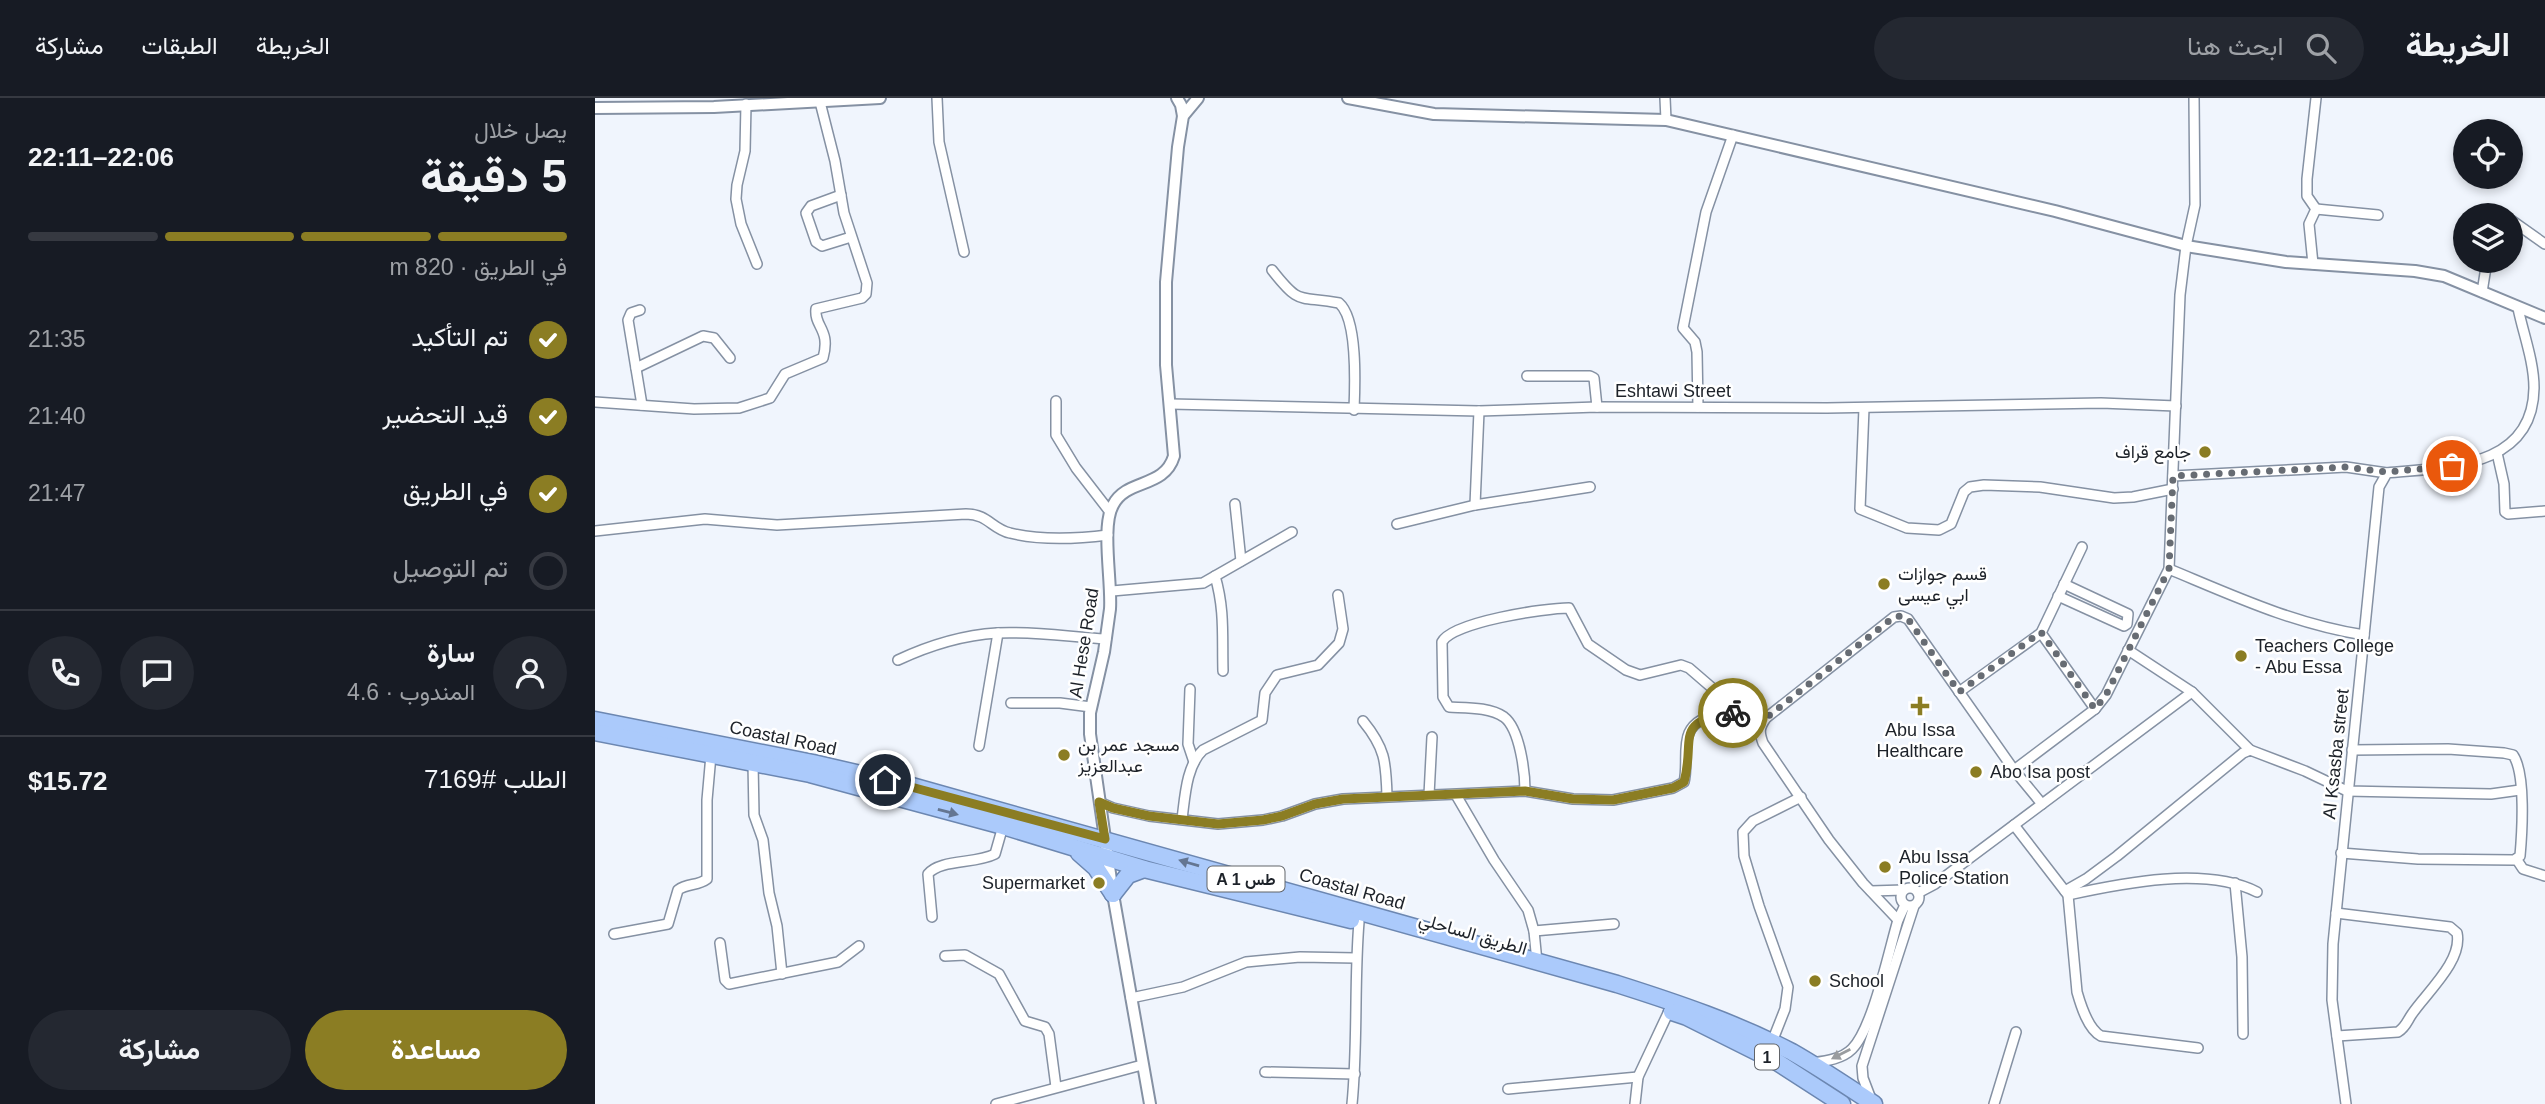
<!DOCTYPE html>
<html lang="ar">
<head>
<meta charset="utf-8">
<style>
  body { margin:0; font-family:Arial,Vazirmatn,sans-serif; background:#242831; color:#f1f3f6; direction:rtl; height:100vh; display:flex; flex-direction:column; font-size:26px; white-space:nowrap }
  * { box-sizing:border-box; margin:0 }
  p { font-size:23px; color:#9ea1a6 }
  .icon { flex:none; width:38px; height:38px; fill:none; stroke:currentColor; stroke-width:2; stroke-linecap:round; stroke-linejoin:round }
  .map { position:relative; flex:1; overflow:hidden; direction:ltr }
  .side { display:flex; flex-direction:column; background:#171b24; width:595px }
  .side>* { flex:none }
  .tools { position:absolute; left:1858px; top:21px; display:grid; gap:14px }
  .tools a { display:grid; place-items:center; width:70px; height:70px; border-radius:50%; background:#171b24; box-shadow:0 4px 10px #0003; font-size:35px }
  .pin { position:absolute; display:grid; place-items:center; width:60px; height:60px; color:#fff; margin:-30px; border:4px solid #fff; border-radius:50%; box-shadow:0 2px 7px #0007 }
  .courier { position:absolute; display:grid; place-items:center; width:70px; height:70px; margin:-35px; border:5px solid #8b7d23; border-radius:50%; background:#fff; color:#222; box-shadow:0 2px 9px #0007 }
  .headline em { font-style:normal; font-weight:700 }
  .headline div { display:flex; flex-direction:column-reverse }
  .headline { display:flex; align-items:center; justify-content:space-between; height:119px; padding:0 28px }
  h1 { font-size:46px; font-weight:700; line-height:52px }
  .bar { display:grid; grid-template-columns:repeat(4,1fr); gap:10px 7px; align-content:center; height:84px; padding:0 28px }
  .bar i { height:9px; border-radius:5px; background:#363941 }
  .bar .active { background:#8b7d23 }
  .bar p { grid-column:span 4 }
  .line { display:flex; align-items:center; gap:18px; padding:0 28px; border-top:2px solid #363941 }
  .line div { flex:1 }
  .round { display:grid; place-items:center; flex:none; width:74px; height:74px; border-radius:37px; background:#242831 }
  ol { padding:0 28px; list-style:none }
  li { display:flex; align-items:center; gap:21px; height:77px }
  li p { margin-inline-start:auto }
  li .icon { padding:7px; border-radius:50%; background:#8b7d23; color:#fff; stroke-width:4 }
  li:last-child { color:#9ea1a6 }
  li i { width:38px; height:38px; border:4px solid #363941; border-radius:50% }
  .button { display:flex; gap:14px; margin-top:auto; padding:14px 28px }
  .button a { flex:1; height:80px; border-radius:42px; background:#8b7d23; color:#fff; font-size:28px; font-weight:700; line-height:80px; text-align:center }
  .button a+a { background:#242831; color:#f1f3f6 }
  header { display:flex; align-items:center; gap:42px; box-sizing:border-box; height:98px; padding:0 35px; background:#171b24; border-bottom:2px solid #363941 }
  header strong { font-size:33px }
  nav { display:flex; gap:38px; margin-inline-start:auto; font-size:24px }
  .search { width:490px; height:63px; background:#242831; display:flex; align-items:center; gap:18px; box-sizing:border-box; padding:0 24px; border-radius:38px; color:#9ea1a6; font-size:26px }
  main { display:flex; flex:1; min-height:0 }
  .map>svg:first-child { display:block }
</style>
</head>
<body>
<header>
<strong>الخريطة</strong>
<div class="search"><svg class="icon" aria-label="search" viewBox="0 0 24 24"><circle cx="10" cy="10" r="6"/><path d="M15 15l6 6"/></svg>ابحث هنا</div>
<nav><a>الخريطة</a><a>الطبقات</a><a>مشاركة</a></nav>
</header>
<main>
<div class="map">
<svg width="1950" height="1006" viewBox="0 0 1950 1006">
  <rect width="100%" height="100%" fill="#f0f5fd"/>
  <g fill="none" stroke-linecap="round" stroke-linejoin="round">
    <defs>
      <g id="minor">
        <polyline points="342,0 344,44 369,154"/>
        <polyline points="1070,0 1071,22"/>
        <polyline points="151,6 150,53 142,87 141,101 146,126 162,166"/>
        <polyline points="246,97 216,108 211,115 221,144 227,148 256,139"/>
        <polyline points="1721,111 1783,117"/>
        <polyline points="1916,122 1950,146"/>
        <polyline points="1718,166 1714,126 1721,111 1712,98 1712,81 1721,0"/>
        <path d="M 677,172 C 706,209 703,197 744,205 C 763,221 760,288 759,312"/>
        <polyline points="1887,194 1892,163"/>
        <polyline points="45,212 36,215 33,222 47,307"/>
        <polyline points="41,270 108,238 119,240 135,260"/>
        <polyline points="932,278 995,278 999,280 1002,309"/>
        <polyline points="461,303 461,337 481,370 515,414"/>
        <path d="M 0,304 L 99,311 L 144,310 L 175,300 L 190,276 L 228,260 C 236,231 219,229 221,211 L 267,200 L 271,196 L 272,185 L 249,115 L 240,63 L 225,4"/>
        <polyline points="575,306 884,313 1002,309 1232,310 1506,305 1581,308"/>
        <polyline points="1103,309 1102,254 1100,244 1088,230 1111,114 1138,37"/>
        <polyline points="1269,310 1265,411 1312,430 1344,432 1356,426 1369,394 1375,389 1389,387 1445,389 1519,400 1538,399 1578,391"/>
        <polyline points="884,313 880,407 995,389"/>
        <polyline points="1902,355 1909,386 1910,414 1913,416 1950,413"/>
        <polyline points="1578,378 1751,369 1792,375"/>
        <polyline points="640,406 646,463"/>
        <polyline points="802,426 880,407"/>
        <path d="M 0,433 L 110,421 L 182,427 L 371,416 C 393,416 397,431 415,435 C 447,443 481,441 513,437"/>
        <path d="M 1574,471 C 1639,498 1699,526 1769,537"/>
        <path d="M 620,478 C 630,512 627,539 628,573"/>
        <polyline points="517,493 608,485 697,434"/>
        <polyline points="1463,498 1529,528 1532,526 1533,516 1469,486"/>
        <polyline points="1446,535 1500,611"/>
        <path d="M 303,562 C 333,548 369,537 402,535 C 438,533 475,539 511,541"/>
        <polyline points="595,591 593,646 599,664"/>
        <polyline points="1364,594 1446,535 1487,449"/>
        <polyline points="1597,594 1655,652"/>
        <polyline points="416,605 465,605 496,609"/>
        <path d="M 768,623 C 790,650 791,663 792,698"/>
        <polyline points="384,648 403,535"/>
        <polyline points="158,665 159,717 168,742 174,795 182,828 187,876"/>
        <path d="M 930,693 C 930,675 925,631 909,619 C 895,609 871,610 854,609 L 848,599 L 847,544 C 857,524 950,510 974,510 L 993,546 L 1031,572 L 1045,577 L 1086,567 L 1094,570 L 1123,595 L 1160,615"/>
        <polyline points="834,697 837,639"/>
        <polyline points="861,697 899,762 933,812 939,833 942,864"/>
        <path d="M 504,704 L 518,710 L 554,718 L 623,726 L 668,722 L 687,718 L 720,706 L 748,701 L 930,693 L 978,701 L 1018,702 L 1078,690 L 1089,684 C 1093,669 1088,648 1094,635 C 1106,609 1150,616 1171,620"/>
        <polyline points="1447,706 1419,672 1500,611 1511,597 1574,471 1585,197 1591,148 1600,107 1599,0"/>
        <path d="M 587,721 C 590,699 591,668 608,652 L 667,622 L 670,595 L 682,577 L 723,567 L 744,545 L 748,531 L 743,497"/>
        <path d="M 1419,727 L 1473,797 L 1482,894 C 1486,908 1493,931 1506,938 L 1603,950"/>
        <path d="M 1746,755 L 1823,761 L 1919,762 L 1925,758 C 1927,736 1931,675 1918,657 L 1909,655 L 1853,651 L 1757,652"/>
        <polyline points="1922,762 1928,771 1950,778"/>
        <polyline points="1640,785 1647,859 1648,936"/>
        <circle cx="1315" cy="799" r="9"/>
        <polyline points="1276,793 1309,792"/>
        <polyline points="1470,793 1491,781 1522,758 1648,655 1655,652 1710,673 1752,693 1896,696 1925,692"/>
        <polyline points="1323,795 1340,786 1597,594 1533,552"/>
        <path d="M 1473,797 C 1528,785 1610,768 1662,794"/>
        <path d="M 1741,815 L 1855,829 L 1862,835 C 1868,863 1831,895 1817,916 C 1812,923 1811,929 1803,934 L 1742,938"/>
        <path d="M 337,819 L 333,776 C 345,761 381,766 400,756 L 408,728"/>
        <path d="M 1303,822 L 1268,785 L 1234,742 L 1168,645 C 1164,634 1164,630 1171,620 L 1299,519 L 1306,518 L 1313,521 L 1419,672"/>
        <polyline points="939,833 1019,826"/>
        <path d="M 19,836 L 73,826 L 83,792 C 92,785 103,788 112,781 L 112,702 L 116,657"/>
        <polyline points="125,845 130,882 134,886 243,864 264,848"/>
        <polyline points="350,858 370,857 404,876 430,923 450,929 454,936 461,989"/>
        <polyline points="536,900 588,889 651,864 705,859 761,860"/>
        <polyline points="1177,944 1190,911 1193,889 1164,808 1149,758 1148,734 1158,723 1206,699"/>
        <path d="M 1217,965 C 1231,963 1247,961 1257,951 C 1278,930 1294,852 1303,822 L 1310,807"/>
        <polyline points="670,974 760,976"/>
        <polyline points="913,991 1043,979"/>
        <polyline points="1276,1001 1268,980 1267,968 1319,808"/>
        <polyline points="401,1006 547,967"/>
        <path d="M 757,1006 C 763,945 759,884 764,824"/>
        <polyline points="1040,1006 1043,979 1074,913"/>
        <polyline points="1399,1006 1421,934"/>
        <path d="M 1751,1006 L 1737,902 L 1738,846 L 1784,389 L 1792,375 C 1851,369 1938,371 1939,290 C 1939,263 1928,235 1923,210"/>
      </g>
      <g id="tertiary">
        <polyline points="582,0 586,7 588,18"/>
        <polyline points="753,0 839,16 1071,22 1460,113 1591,148 1691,164 1820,173 1849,178 1950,220"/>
        <polyline points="0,10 119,9 285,0"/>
        <path d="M 555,1006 L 518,796 L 495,636 L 495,615 L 509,554 L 515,511 C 517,484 506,428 518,407 C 532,380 569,391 579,358 L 571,267 L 571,184 L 583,49 L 588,18 L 603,0"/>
      </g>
      <g id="trunk">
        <path d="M 0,622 L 218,665 L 313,687 L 1022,886 C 1082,905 1141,925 1197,954 C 1225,970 1252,988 1279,1006"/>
        <polyline points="0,634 215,676 408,728 549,771 756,822"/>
        <polyline points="484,755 501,770 518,796"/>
        <polyline points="518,796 533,777 549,771"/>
        <polyline points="1077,914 1092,919 1182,964 1247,1006"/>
      </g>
    </defs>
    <use href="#minor" stroke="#8591a3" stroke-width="12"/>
    <use href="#tertiary" stroke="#8591a3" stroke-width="14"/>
    <use href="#trunk" stroke="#6c87b1" stroke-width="19"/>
    <use href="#minor" stroke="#fff" stroke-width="9"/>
    <use href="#tertiary" stroke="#fff" stroke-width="10"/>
    <use href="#trunk" stroke="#abcafb" stroke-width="16"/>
  </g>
  <defs><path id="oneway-solid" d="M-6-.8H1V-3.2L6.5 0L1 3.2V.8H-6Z" transform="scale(1.75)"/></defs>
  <g fill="#647692">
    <use href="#oneway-solid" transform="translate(353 714) rotate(15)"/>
    <use href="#oneway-solid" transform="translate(594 765) rotate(-164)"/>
  </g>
  <use fill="#999c9f" href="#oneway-solid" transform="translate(1246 956) rotate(153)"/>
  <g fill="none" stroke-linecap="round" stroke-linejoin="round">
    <polyline stroke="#676c73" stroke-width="7" stroke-dasharray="0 12.6" points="1138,615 1171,620 1299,519 1306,518 1313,521 1364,594 1446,534 1500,611 1511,597 1574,471 1578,378 1751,369 1792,374 1857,368"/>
    <path stroke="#8b7d23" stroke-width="9" d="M 290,682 L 510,741 L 504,704 L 518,710 L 554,718 L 623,726 L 668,722 L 687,718 L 720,706 L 748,701 L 930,693 L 978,701 L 1018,702 L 1078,690 L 1089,684 C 1101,641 1077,623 1138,615"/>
  </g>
  <g fill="#8b7d23" stroke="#fff" stroke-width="2.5">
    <circle cx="1610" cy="354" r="7"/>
    <circle cx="1289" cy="486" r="7"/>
    <circle cx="1646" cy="558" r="7"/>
    <path d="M1321.5 597.5h7v7h7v7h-7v7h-7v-7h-7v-7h7z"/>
    <circle cx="469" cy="657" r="7"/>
    <circle cx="1381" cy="674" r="7"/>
    <circle cx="1290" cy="769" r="7"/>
    <circle cx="504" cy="785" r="7"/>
    <circle cx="1220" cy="883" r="7"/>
  </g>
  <g text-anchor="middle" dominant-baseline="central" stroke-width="5" stroke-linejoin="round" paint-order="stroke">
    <g fill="#fff" stroke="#616469" stroke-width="2">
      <rect x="612.5" y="768.5" width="77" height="25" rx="5"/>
      <rect x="1160" y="946.5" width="24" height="25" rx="5"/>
    </g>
    <g font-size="16" font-weight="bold" fill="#1d2229">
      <text x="651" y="781">A 1 طس</text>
      <text x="1172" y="959">1</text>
    </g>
    <g font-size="18" fill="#1d2229" stroke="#fff">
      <text x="1078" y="293">Eshtawi Street</text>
      <text transform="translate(489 545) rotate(-81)">Al Hese Road</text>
      <text transform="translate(188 640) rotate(12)">Coastal Road</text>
      <text transform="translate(1741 656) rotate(-84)">Al Ksasba street</text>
      <text transform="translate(757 791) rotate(16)">Coastal Road</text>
      <text transform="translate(878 836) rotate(16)">الطريق الساحلي</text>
    </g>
    <g font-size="18" fill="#1d2229" stroke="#fff" text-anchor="start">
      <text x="1596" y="354" text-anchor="end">جامع قراف</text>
      <text x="1303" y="476">قسم جوازات<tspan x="1303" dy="21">ابي عيسى</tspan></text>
      <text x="1660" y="548">Teachers College<tspan x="1660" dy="21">- Abu Essa</tspan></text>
      <text x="1325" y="632" text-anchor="middle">Abu Issa<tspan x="1325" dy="21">Healthcare</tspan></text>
      <text x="483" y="647">مسجد عمر بن<tspan x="483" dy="21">عبدالعزيز</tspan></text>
      <text x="1395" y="674">Abo Isa post</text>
      <text x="1304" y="759">Abu Issa<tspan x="1304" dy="21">Police Station</tspan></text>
      <text x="490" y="785" text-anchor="end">Supermarket</text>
      <text x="1234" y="883">School</text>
    </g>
  </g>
</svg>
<div class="tools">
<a><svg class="icon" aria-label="locate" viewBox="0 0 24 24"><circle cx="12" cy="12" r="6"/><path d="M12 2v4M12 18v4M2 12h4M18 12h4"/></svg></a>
<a><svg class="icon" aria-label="layers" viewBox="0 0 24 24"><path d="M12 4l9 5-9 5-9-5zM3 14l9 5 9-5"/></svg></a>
</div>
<div class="pin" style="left:1857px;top:368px;background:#ea580c"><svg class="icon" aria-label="bag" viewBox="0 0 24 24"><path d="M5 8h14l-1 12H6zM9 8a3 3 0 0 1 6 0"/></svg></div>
<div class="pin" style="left:290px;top:682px;background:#1f2937"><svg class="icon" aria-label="home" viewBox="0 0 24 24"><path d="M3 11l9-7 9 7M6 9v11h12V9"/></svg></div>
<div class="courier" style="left:1138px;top:615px"><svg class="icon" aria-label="bike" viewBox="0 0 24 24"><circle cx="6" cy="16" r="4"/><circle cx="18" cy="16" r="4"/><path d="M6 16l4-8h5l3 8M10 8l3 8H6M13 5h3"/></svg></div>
</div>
<section class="side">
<div class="headline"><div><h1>5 دقيقة</h1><p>يصل خلال</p></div><em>22:06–22:11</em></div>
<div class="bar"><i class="active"></i><i class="active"></i><i class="active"></i><i></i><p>في الطريق · 820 m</p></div>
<ol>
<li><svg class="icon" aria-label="check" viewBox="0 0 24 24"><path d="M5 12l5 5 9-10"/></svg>تم التأكيد<p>21:35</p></li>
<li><svg class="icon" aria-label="check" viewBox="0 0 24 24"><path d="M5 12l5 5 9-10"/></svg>قيد التحضير<p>21:40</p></li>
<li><svg class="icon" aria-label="check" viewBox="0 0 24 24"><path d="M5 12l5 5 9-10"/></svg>في الطريق<p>21:47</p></li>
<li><i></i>تم التوصيل</li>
</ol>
<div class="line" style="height:126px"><a class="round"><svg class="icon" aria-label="person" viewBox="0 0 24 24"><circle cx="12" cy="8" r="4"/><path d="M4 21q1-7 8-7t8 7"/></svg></a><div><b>سارة</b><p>المندوب · 4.6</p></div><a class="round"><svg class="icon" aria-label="chat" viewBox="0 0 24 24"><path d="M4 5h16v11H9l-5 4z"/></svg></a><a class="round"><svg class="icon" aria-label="phone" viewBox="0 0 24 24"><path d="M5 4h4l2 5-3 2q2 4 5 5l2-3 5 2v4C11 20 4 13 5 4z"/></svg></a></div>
<div class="line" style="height:91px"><div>الطلب #7169</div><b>$15.72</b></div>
<div class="button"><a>مساعدة</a><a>مشاركة</a></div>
</section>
</main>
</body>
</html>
